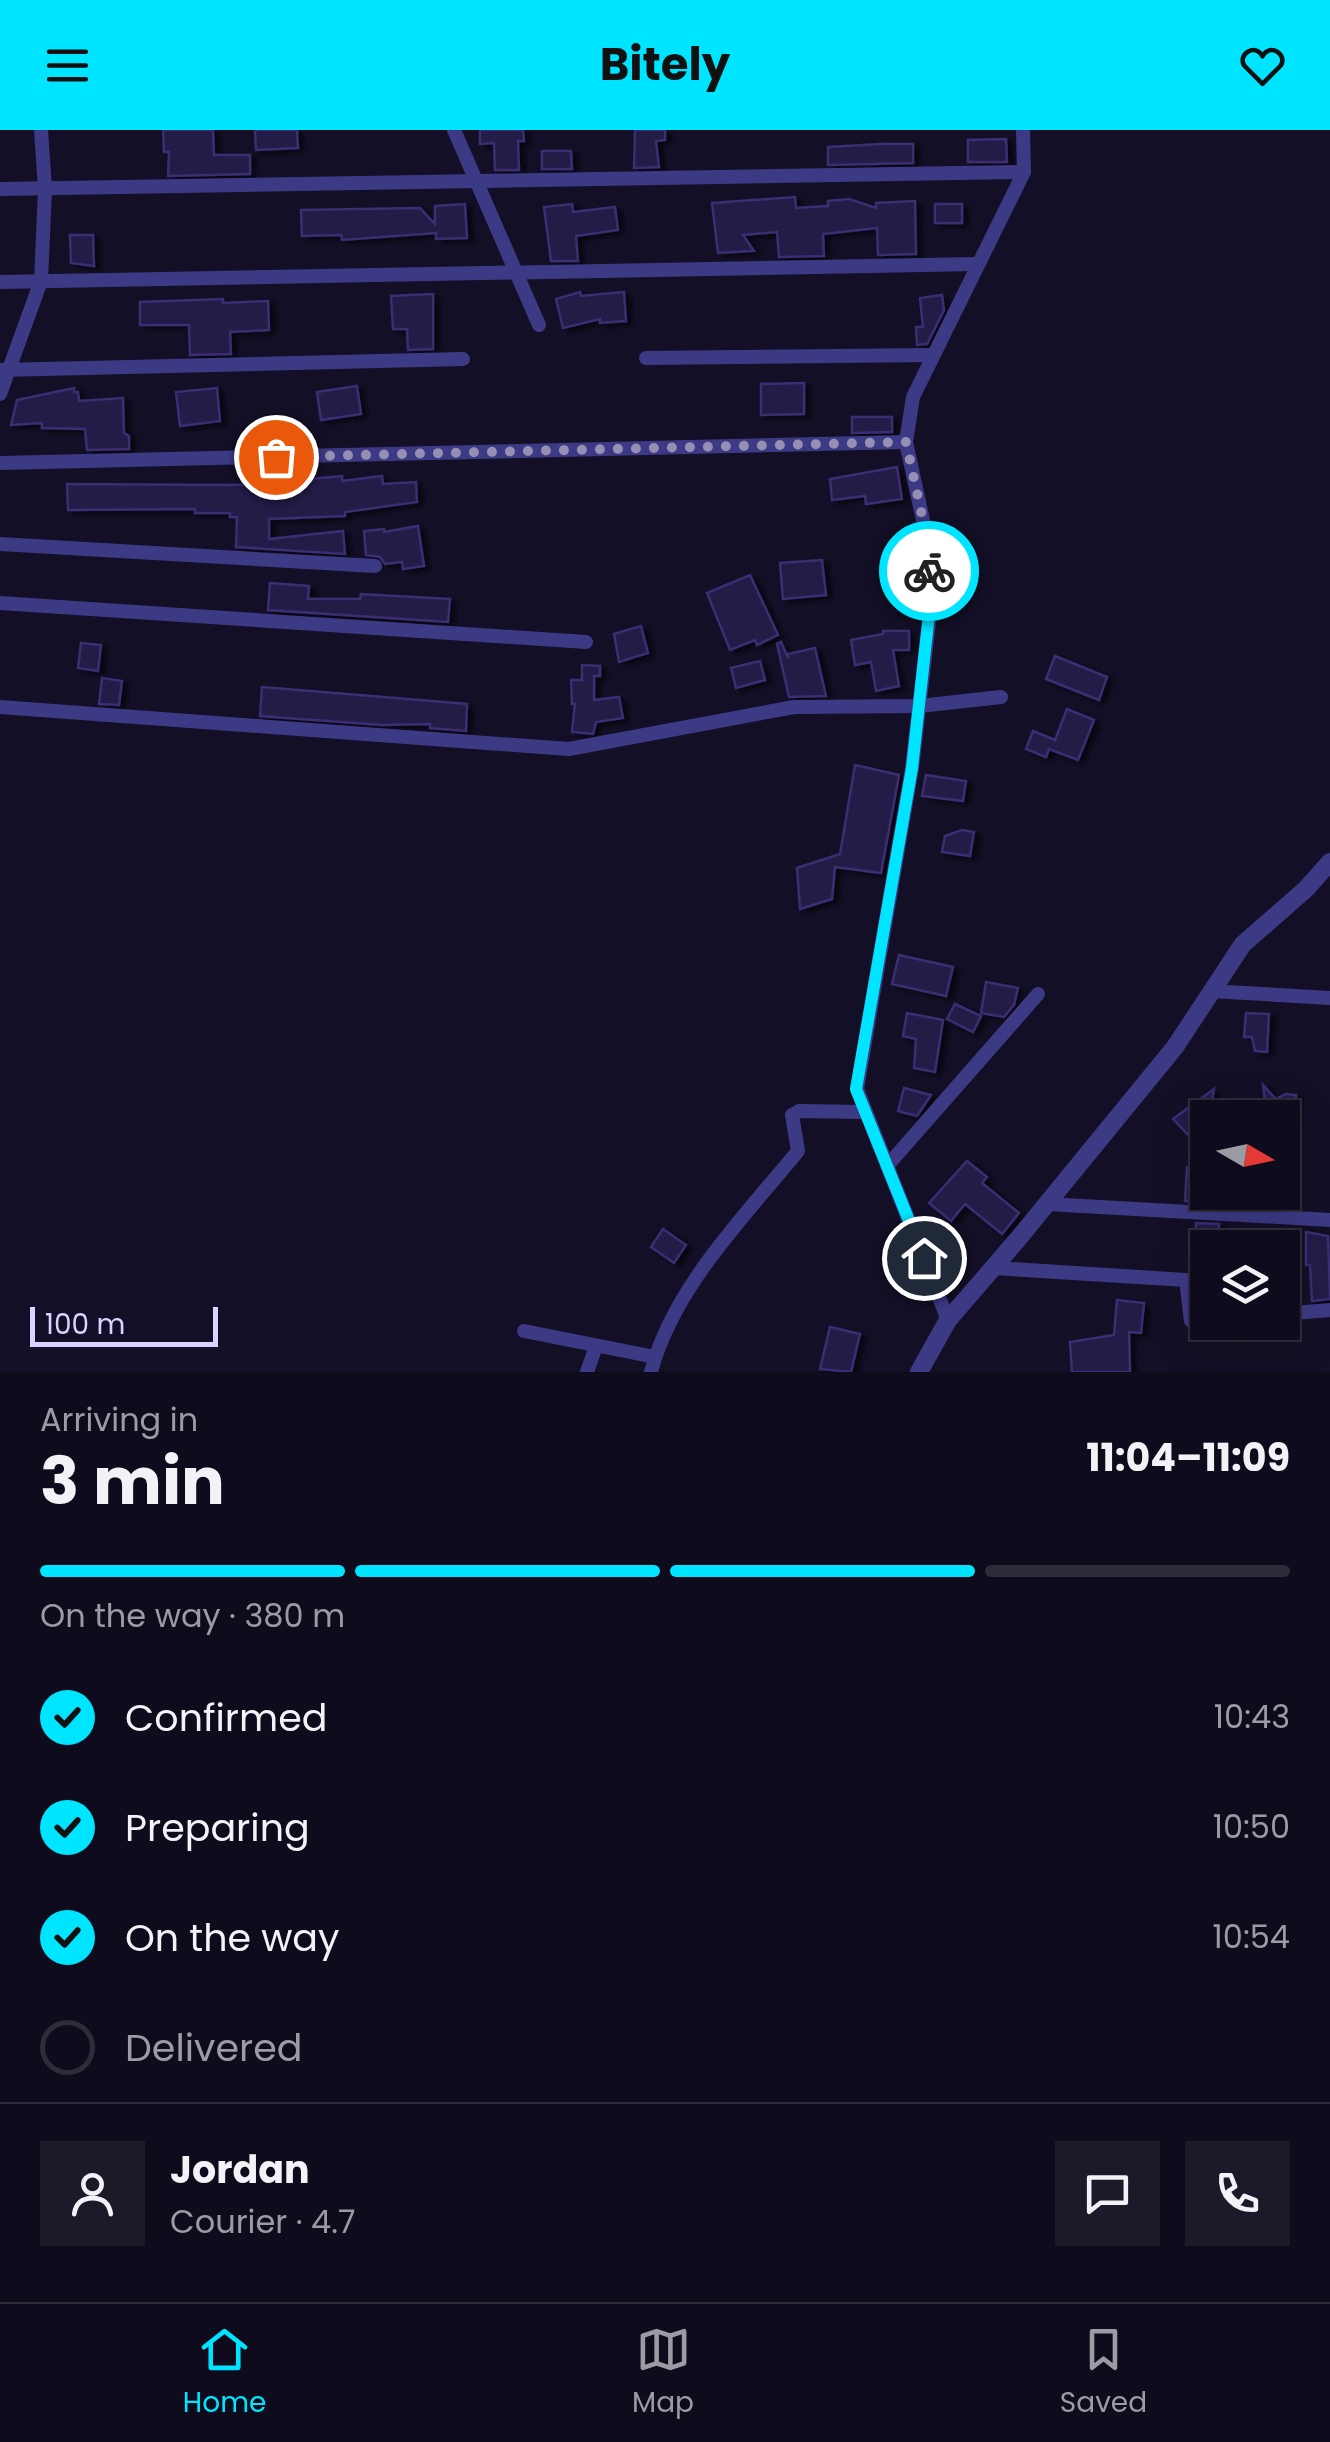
<!DOCTYPE html>
<html lang="en">
<head>
<meta charset="utf-8">
<style>
  body { margin:0; font-family:Poppins,sans-serif; background:#1c1929; color:#f1f3f6; height:100vh; display:flex; flex-direction:column; font-size:38px; white-space:nowrap }
  * { box-sizing:border-box; margin:0 }
  p { font-size:32px; color:#9b9ba3 }
  .icon { flex:none; width:55px; height:55px; fill:none; stroke:currentColor; stroke-width:2; stroke-linecap:round; stroke-linejoin:round }
  .map { position:relative; height:1242px; overflow:hidden }
  .details { display:flex; flex-direction:column; background:#0e0b1c; flex:1 }
  .details>* { flex:none }
  .needle { width:65px; rotate:99deg }
  .tools { position:absolute; left:1190px; top:970px; display:grid; gap:20px }
  .tools a { display:grid; place-items:center; width:110px; height:110px; border-radius:0px; background:#0e0b1c; box-shadow:0 10px 40px #0002,0 0 0 2px #2e2b3b; font-size:50px }
  .scale { position:absolute; left:30px; bottom:25px; width:188px; box-sizing:border-box; padding-left:10px; border:5px solid #d9d4ff; border-top:0; font-size:28px; line-height:35px; white-space:nowrap; color:#d9d4ff; -webkit-text-stroke:8px #130f26; paint-order:stroke }
  .pin { position:absolute; display:grid; place-items:center; width:85px; height:85px; color:#fff; margin:-42px; border:5px solid #fff; border-radius:50%; box-shadow:0 2px 10px #0007 }
  .courier { position:absolute; display:grid; place-items:center; width:100px; height:100px; margin:-50px; border:8px solid #00e5ff; border-radius:50%; background:#fff; color:#222; box-shadow:0 2px 12px #0007 }
  .summary em { font-style:normal; font-weight:700 }
  .summary div { display:flex; flex-direction:column-reverse }
  .summary { display:flex; align-items:center; justify-content:space-between; height:170px; padding:0 40px }
  h1 { font-size:65px; font-weight:700; line-height:75px }
  .bar { display:grid; grid-template-columns:repeat(4,1fr); gap:15px 10px; align-content:center; height:120px; padding:0 40px }
  .bar i { height:12px; border-radius:8px; background:#2e2b3b }
  .bar .on { background:#00e5ff }
  .bar p { grid-column:span 4 }
  .line { display:flex; align-items:center; gap:25px; padding:0 40px; border-top:2px solid #2e2b3b }
  .line div { flex:1 }
  .round { display:grid; place-items:center; flex:none; width:105px; height:105px; border-radius:0px; background:#1c1929 }
  ol { padding:0 40px; list-style:none }
  li { display:flex; align-items:center; gap:30px; height:110px }
  li p { margin-inline-start:auto }
  li .icon { padding:10px; border-radius:50%; background:#00e5ff; color:#111; stroke-width:4 }
  li:last-child { color:#9b9ba3 }
  li i { width:55px; height:55px; border:5px solid #2e2b3b; border-radius:50% }
  header { display:flex; justify-content:space-between; align-items:center; height:130px; padding:0 40px; background:#00e5ff; color:#111; font-size:45px; font-weight:700 }
  .tabs { display:flex; justify-content:space-around; align-items:center; height:140px; border-top:2px solid #2e2b3b; background:#0e0b1c; font-size:28px; color:#9b9ba3 }
  .tabs a { display:grid; justify-items:center; gap:5px }
  .tabs .on { color:#00e5ff }
  .map>svg:first-child { display:block }
</style>
</head>
<body>
<header><svg class="icon" aria-label="menu" viewBox="0 0 24 24"><path d="M4 6h16M4 12h16M4 18h16"/></svg>Bitely<svg class="icon" aria-label="heart" viewBox="0 0 24 24"><path d="M12 20l-8-8c-3-5 5-10 8-4 3-6 11-1 8 4z"/></svg></header>
<div class="map">
<svg width="1330" height="1242" viewBox="0 0 1330 1242">
  <defs>
    <filter id="shadow"><feDropShadow dx="5.5" dy="3" stdDeviation="2.5" flood-color="#0009"/></filter>
  </defs>
  <rect width="100%" height="100%" fill="#130f26"/>
  <g fill="#241b47" stroke="#3b2d73" stroke-width="2.5" filter="url(#shadow)">
    <polygon points="163,0 213,0 214,25 250,25 250,44 168,46 169,22 164,22"/>
    <polygon points="255,0 297,0 298,18 256,20"/>
    <polygon points="480,0 523,0 524,11 518,11 519,40 495,40 494,13 480,14"/>
    <polygon points="635,0 665,0 665,10 656,11 659,37 634,38"/>
    <polygon points="1006,9 1007,32 968,32 968,10"/>
    <polygon points="881,14 913,14 913,33 828,35 828,17"/>
    <polygon points="542,21 571,21 572,39 542,39"/>
    <polygon points="795,67 796,78 828,76 828,71 849,69 876,78 876,73 915,71 916,124 878,125 877,98 823,104 824,126 779,127 777,102 743,105 754,121 718,123 712,73"/>
    <polygon points="465,74 467,108 436,109 436,103 342,110 341,105 302,106 301,80 420,78 435,94 435,76"/>
    <polygon points="572,74 573,82 615,77 618,100 576,106 578,131 551,131 544,77"/>
    <rect x="935" y="74" width="27" height="19"/>
    <polygon points="70,105 93,105 94,136 71,133"/>
    <polygon points="580,162 581,166 624,162 626,191 600,193 600,189 563,198 556,169"/>
    <polygon points="433,164 433,219 408,220 407,199 393,199 391,166"/>
    <polygon points="942,165 944,180 927,214 917,215 916,197 923,197 920,168"/>
    <polygon points="223,169 223,173 268,171 269,200 230,202 231,224 190,225 189,195 140,195 140,172"/>
    <polygon points="804,253 804,284 761,285 761,254"/>
    <polygon points="357,256 361,284 321,290 317,262"/>
    <polygon points="74,258 74,262 78,262 79,271 123,268 124,303 129,306 129,319 87,320 85,299 42,298 42,293 11,295 17,270"/>
    <polygon points="217,258 220,291 180,296 176,262"/>
    <polygon points="852,287 892,287 892,302 852,303"/>
    <polygon points="897,337 902,369 866,374 865,366 832,370 830,349"/>
    <polygon points="342,346 342,351 382,346 383,354 416,352 417,372 345,382 345,386 269,389 269,409 343,401 345,424 236,417 237,387 230,387 230,383 195,383 195,379 68,380 67,354 230,355 310,352 310,349"/>
    <polygon points="418,396 424,436 403,439 402,432 385,434 380,427 366,425 364,401 384,399 384,402"/>
    <polygon points="822,430 826,465 783,469 780,433"/>
    <polygon points="750,445 778,505 757,515 755,510 730,520 707,463"/>
    <polygon points="270,453 309,456 308,469 360,469 361,464 450,469 448,492 268,480"/>
    <polygon points="641,496 648,523 619,532 614,504"/>
    <polygon points="883,501 909,501 909,520 893,520 899,556 876,561 871,532 855,535 851,510 883,504"/>
    <polygon points="781,512 788,528 788,524 815,518 826,566 789,567 777,514"/>
    <polygon points="81,513 101,515 98,541 78,538"/>
    <polygon points="1055,526 1107,547 1099,570 1046,549"/>
    <polygon points="760,531 765,550 736,558 731,538"/>
    <polygon points="582,535 600,536 600,546 594,546 594,570 619,567 623,588 596,592 593,604 572,602 575,574 572,574 571,550 582,550"/>
    <polygon points="102,548 122,551 119,575 99,574"/>
    <polygon points="262,557 467,574 466,601 430,598 430,594 382,595 260,586"/>
    <polygon points="1067,579 1094,590 1078,630 1049,619 1046,627 1026,619 1033,601 1055,610"/>
    <polygon points="855,635 899,645 881,743 835,737 832,769 800,779 797,738 840,724"/>
    <polygon points="926,645 966,651 963,671 922,666"/>
    <polygon points="962,700 974,702 970,726 942,722 945,706"/>
    <polygon points="899,825 953,837 946,866 892,854"/>
    <polygon points="986,852 1018,858 1014,875 1004,887 981,883"/>
    <polygon points="955,874 981,886 973,902 947,889"/>
    <polygon points="907,883 943,890 935,942 914,938 916,909 903,906"/>
    <polygon points="1246,883 1269,884 1267,922 1255,921 1252,907 1244,907"/>
    <polygon points="1263,955 1276,969 1286,964 1296,965 1294,991 1267,988"/>
    <polygon points="904,958 931,965 917,986 898,981"/>
    <polygon points="1214,959 1212,970 1248,972 1247,988 1208,988 1206,1005 1189,1006 1173,989"/>
    <polygon points="967,1031 987,1047 982,1053 1019,1083 1002,1104 965,1074 951,1091 929,1073"/>
    <polygon points="1208,1031 1208,1062 1232,1064 1232,1074 1185,1071 1187,1037 1198,1038"/>
    <polygon points="1196,1093 1219,1094 1218,1118 1208,1118 1208,1139 1195,1116"/>
    <polygon points="663,1099 686,1115 674,1133 651,1117"/>
    <polygon points="1306,1102 1328,1106 1330,1169 1312,1171 1310,1135 1306,1135"/>
    <polygon points="1117,1170 1144,1173 1141,1203 1129,1202 1130,1242 1072,1242 1070,1212 1114,1205"/>
    <polygon points="830,1197 860,1204 851,1242 820,1239"/>
  </g>
  <g fill="none" stroke-linecap="round" stroke-linejoin="round">
    <g stroke="#3d3a85" stroke-width="14">
      <polyline points="454,0 539,195"/>
      <polyline points="0,59 1024,42"/>
      <polyline points="0,152 976,134"/>
      <polyline points="646,228 933,225"/>
      <polyline points="0,240 463,229"/>
      <polyline points="0,264 41,151 45,59 41,0"/>
      <polyline points="0,333 906,312"/>
      <polyline points="0,414 375,436"/>
      <polyline points="0,473 586,512"/>
      <polyline points="0,577 569,619 794,577 919,576 1001,567"/>
      <polyline points="1211,861 1330,868"/>
      <polyline points="887,1036 1038,864"/>
      <polyline points="1047,1074 1330,1090"/>
      <polyline points="994,1138 1186,1150 1191,1191 1208,1190"/>
      <polyline points="1282,1184 1330,1180"/>
      <polyline points="948,1190 857,959 912,638 931,475 928,413 906,312 913,267 1024,42 1023,0"/>
      <polyline points="524,1201 655,1227"/>
      <polyline points="587,1242 596,1216"/>
      <path d="M 651,1242 C 673,1158 744,1087 798,1021 L 792,985 L 799,981 L 865,982"/>
    </g>
    <polyline stroke="#3d3a85" stroke-width="18" points="919,1242 948,1190 1018,1109 1175,917 1243,814 1306,759 1330,732"/>
  </g>
  <g fill="none" stroke-linecap="round" stroke-linejoin="round">
    <polyline stroke="#948fb3" stroke-width="10" stroke-dasharray="0 18" points="276,327 906,312 928,413 929,441"/>
    <polyline stroke="#00e5ff" stroke-width="12" points="924,1128 856,959 912,638 930,475 929,441"/>
  </g>
</svg>
<div class="tools">
<a><svg class="needle" viewBox="-14 -14 28 28"><path d="M0-13l5 13h-10z" fill="#e53935"/><path d="M0 13l5-13h-10z" fill="#9b9ba3"/></svg></a>
<a><svg class="icon" aria-label="layers" viewBox="0 0 24 24"><path d="M12 4l9 5-9 5-9-5zM3 14l9 5 9-5"/></svg></a>
</div>
<div class="scale">100 m</div>
<div class="pin" style="left:276px;top:327px;background:#ea580c"><svg class="icon" aria-label="bag" viewBox="0 0 24 24"><path d="M5 8h14l-1 12H6zM9 8a3 3 0 0 1 6 0"/></svg></div>
<div class="pin" style="left:924px;top:1128px;background:#1f2937"><svg class="icon" aria-label="home" viewBox="0 0 24 24"><path d="M3 11l9-7 9 7M6 9v11h12V9"/></svg></div>
<div class="courier" style="left:929px;top:441px"><svg class="icon" aria-label="bike" viewBox="0 0 24 24"><circle cx="6" cy="16" r="4"/><circle cx="18" cy="16" r="4"/><path d="M6 16l4-8h5l3 8M10 8l3 8H6M13 5h3"/></svg></div>
</div>
<section class="details">
<div class="summary"><div><h1>3 min</h1><p>Arriving in</p></div><em>11:04–11:09</em></div>
<div class="bar"><i class="on"></i><i class="on"></i><i class="on"></i><i></i><p>On the way · 380 m</p></div>
<ol>
<li><svg class="icon" aria-label="check" viewBox="0 0 24 24"><path d="M5 12l5 5 9-10"/></svg>Confirmed<p>10:43</p></li>
<li><svg class="icon" aria-label="check" viewBox="0 0 24 24"><path d="M5 12l5 5 9-10"/></svg>Preparing<p>10:50</p></li>
<li><svg class="icon" aria-label="check" viewBox="0 0 24 24"><path d="M5 12l5 5 9-10"/></svg>On the way<p>10:54</p></li>
<li><i></i>Delivered</li>
</ol>
<div class="line" style="height:180px"><a class="round"><svg class="icon" aria-label="person" viewBox="0 0 24 24"><circle cx="12" cy="8" r="4"/><path d="M4 21q1-7 8-7t8 7"/></svg></a><div><b>Jordan</b><p>Courier · 4.7</p></div><a class="round"><svg class="icon" aria-label="chat" viewBox="0 0 24 24"><path d="M4 5h16v11H9l-5 4z"/></svg></a><a class="round"><svg class="icon" aria-label="phone" viewBox="0 0 24 24"><path d="M5 4h4l2 5-3 2q2 4 5 5l2-3 5 2v4C11 20 4 13 5 4z"/></svg></a></div>
</section>
<nav class="tabs">
<a class="on"><svg class="icon" aria-label="home" viewBox="0 0 24 24"><path d="M3 11l9-7 9 7M6 9v11h12V9"/></svg>Home</a>
<a><svg class="icon" aria-label="map" viewBox="0 0 24 24"><path d="M3 6l6-2 6 2 6-2v14l-6 2-6-2-6 2zM9 4v14M15 6v14"/></svg>Map</a>
<a><svg class="icon" aria-label="saved" viewBox="0 0 24 24"><path d="M7 4h10v16l-5-4-5 4z"/></svg>Saved</a>
</nav>
</body>
</html>
